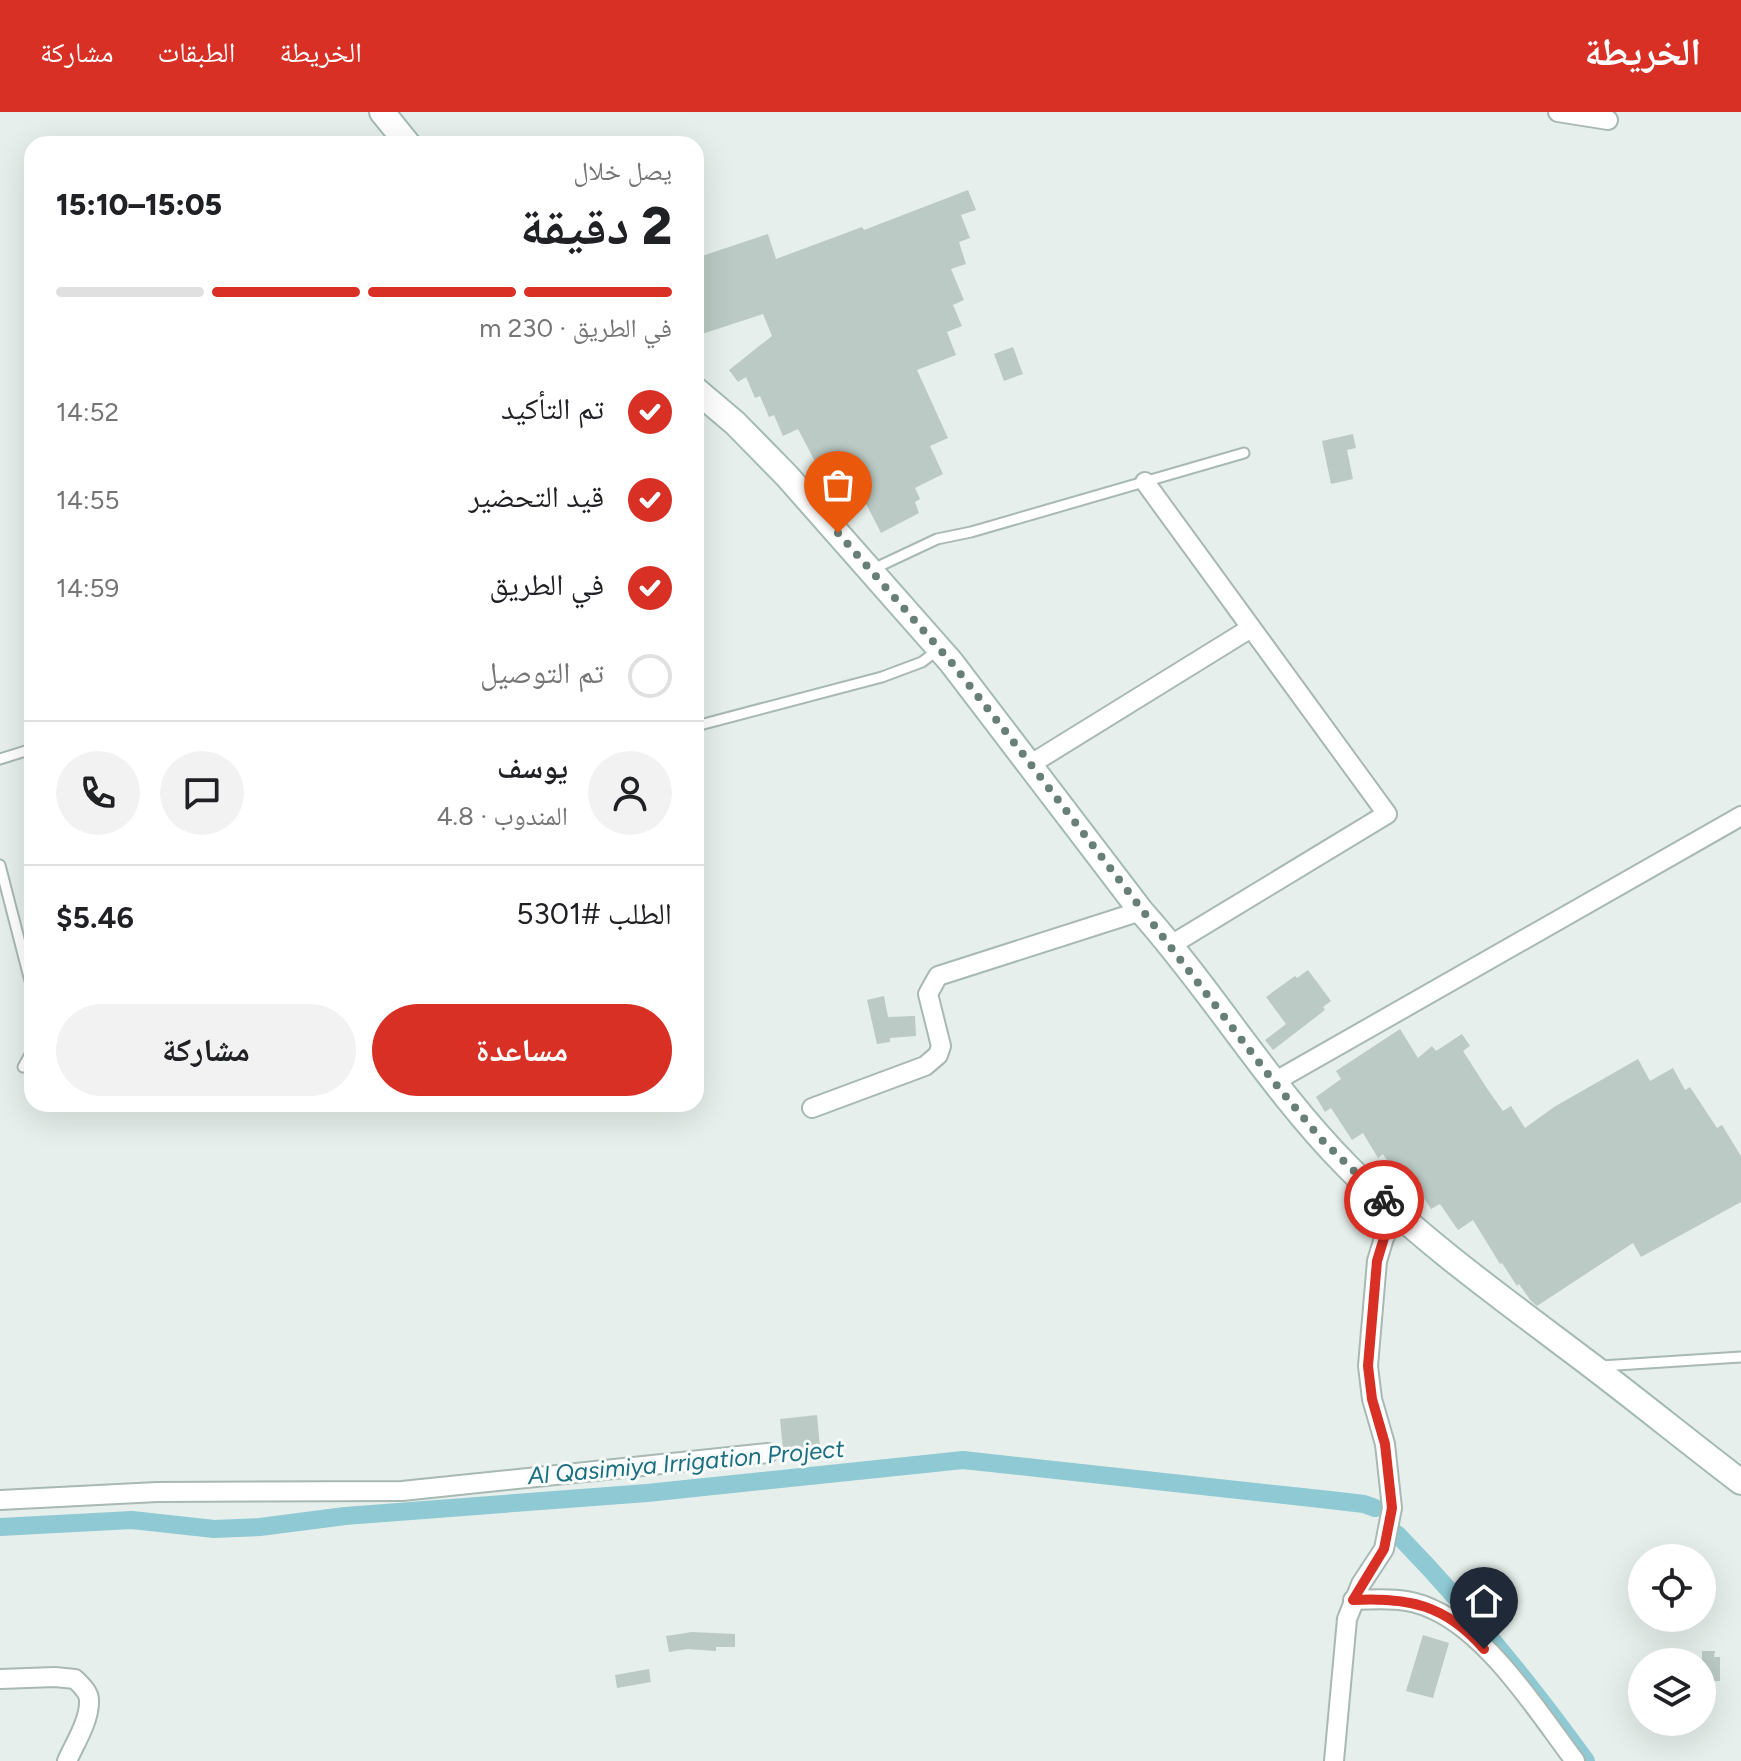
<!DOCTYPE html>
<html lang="ar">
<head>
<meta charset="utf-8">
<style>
  body { margin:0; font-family:Figtree,"Noto Naskh Arabic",sans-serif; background:#f2f2f2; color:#202124; direction:rtl; height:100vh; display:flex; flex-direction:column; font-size:30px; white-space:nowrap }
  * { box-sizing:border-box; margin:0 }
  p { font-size:26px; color:#757577 }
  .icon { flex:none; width:44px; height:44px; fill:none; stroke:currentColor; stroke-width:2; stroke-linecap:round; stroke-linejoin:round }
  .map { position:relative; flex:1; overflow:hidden; direction:ltr }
  .side { position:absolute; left:24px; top:24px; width:680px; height:976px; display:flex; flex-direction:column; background:#fff; border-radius:24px; box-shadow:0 8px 32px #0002; direction:rtl }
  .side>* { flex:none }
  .buttons { position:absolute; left:1628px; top:1432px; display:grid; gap:16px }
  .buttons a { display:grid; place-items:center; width:88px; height:88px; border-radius:50%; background:#fff; box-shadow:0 8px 32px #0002; font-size:40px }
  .pin { position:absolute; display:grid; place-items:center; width:68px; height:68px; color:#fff; margin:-82px -34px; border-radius:50% 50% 50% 0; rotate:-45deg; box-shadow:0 0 8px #0007 }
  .pin .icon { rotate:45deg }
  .courier { position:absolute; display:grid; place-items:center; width:80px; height:80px; margin:-40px; border:6px solid #d93025; border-radius:50%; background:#fff; color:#222; box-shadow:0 2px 10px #0007 }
  .headline em { font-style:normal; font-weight:800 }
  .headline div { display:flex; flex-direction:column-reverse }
  .headline { display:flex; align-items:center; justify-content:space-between; height:136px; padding:0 32px }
  h1 { font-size:52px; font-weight:800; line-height:60px }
  .bar { display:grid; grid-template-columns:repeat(4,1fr); gap:12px 8px; align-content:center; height:96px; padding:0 32px }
  .bar i { height:10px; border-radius:6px; background:#e0e0e0 }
  .bar .on { background:#d93025 }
  .bar p { grid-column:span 4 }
  .line { display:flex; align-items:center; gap:20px; padding:0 32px; border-top:2px solid #e0e0e0 }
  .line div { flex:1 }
  .round { display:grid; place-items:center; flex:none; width:84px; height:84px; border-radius:42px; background:#f2f2f2 }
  ol { padding:0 32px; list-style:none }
  li { display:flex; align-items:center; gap:24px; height:88px }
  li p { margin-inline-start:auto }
  li .icon { padding:8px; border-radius:50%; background:#d93025; color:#fff; stroke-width:4 }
  li:last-child { color:#757577 }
  li i { width:44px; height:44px; border:4px solid #e0e0e0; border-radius:50% }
  .action { display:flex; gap:16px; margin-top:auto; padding:16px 32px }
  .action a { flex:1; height:92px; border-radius:48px; background:#d93025; color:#fff; font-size:32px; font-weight:800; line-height:92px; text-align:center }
  .action a+a { background:#f2f2f2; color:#202124 }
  header { display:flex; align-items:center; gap:48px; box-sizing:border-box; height:112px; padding:0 40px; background:#d93025; color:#fff }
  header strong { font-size:38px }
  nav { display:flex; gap:44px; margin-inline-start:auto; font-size:28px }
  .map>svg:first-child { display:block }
</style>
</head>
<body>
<header>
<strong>الخريطة</strong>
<nav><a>الخريطة</a><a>الطبقات</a><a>مشاركة</a></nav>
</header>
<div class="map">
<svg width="1741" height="1649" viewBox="0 0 1741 1649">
  <rect width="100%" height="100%" fill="#e6efeb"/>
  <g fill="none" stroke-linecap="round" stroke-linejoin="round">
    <g stroke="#8ec9d4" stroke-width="18">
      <polyline points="0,1415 132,1408 214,1417 260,1415 345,1404 647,1381 963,1348 1330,1388 1364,1392 1375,1396"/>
      <path d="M 1397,1422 C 1466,1493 1528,1569 1586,1649"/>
    </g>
  </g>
  <g fill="#bbcac4">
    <polygon points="968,78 976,98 961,103 970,126 959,130 966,152 951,157 964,188 953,193 962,214 947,220 956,243 917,258 948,326 930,334 943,362 915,376 920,387 915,390 919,401 881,421 856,372 833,384 798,317 783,324 774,303 769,305 760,284 755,286 746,265 738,270 729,258 772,224 763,202 696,224 696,146 768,122 776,147 862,115 864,118"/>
    <polygon points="1013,235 1023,262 1004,269 994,242"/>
    <polygon points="1353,322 1356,336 1347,338 1353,367 1331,372 1322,329"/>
    <polygon points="1308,858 1331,889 1323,895 1325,898 1273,938 1265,928 1286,912 1266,885 1295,864 1297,866"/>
    <polygon points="884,884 888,905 915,904 916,924 890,926 890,930 877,932 867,888"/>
    <polygon points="1400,917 1418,946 1432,934 1436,939 1462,922 1470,934 1463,939 1488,978 1503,999 1511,994 1525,1016 1554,995 1638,947 1650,969 1673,956 1685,978 1690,975 1717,1016 1722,1013 1741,1044 1741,1090 1641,1145 1633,1131 1537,1194 1531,1189 1519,1172 1517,1174 1502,1151 1500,1152 1473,1108 1458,1118 1440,1092 1431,1097 1406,1059 1398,1065 1383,1042 1378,1046 1363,1021 1352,1028 1331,996 1325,1000 1316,985 1341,967 1336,959"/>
    <polygon points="817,1303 820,1335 783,1338 780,1307"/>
    <polygon points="692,1520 735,1522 735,1535 716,1535 716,1539 688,1537 669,1540 666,1524"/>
    <polygon points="1423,1523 1449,1531 1433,1586 1406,1579"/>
    <polygon points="1702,1539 1715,1539 1714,1545 1720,1545 1720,1569 1714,1569 1713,1582 1702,1581"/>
    <polygon points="649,1557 651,1570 617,1576 615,1563"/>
  </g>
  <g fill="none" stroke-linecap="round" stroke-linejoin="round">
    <defs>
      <g id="lane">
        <polyline points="871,458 937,427 971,420 1244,341"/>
        <polyline points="696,614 882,565 922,550 939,537"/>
        <polyline points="0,647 32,637"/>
        <polyline points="0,753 32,877"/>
        <polyline points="23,955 32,939"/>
        <polyline points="1601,1254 1741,1245"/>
      </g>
      <g id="street">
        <polyline points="1558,0 1608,8"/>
        <polyline points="1145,370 1387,702 1171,833"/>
        <polyline points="1031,652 1251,516"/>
        <polyline points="1274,970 1741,704"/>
        <polyline points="812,996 925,954 938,943 941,934 928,882 938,864 1141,799"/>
        <polyline points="0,1388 157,1380 402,1379 768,1341"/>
        <path d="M 1353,1488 C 1380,1487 1407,1485 1432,1497 C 1489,1522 1538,1600 1575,1649"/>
        <path d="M 0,1567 L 55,1565 L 75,1567 C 81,1573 89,1580 89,1588 C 90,1608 75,1631 67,1649"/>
        <polyline points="1334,1649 1347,1507 1361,1472 1384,1437 1392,1396 1385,1332 1372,1287 1368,1254 1377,1149 1384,1126 1397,1101"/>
      </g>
      <g id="secondary">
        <polyline points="382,0 408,32"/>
        <path d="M 696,278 L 735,311 L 787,364 L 951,550 L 1141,799 C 1214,881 1270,976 1347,1054 C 1421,1129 1509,1191 1592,1254 C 1642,1292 1691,1332 1741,1370"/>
      </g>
    </defs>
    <use href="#lane" stroke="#a8b8b2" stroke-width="13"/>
    <use href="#street" stroke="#a8b8b2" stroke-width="22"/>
    <use href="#secondary" stroke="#a4bbb3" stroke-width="28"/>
    <use href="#lane" stroke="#fff" stroke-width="9"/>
    <use href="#street" stroke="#fff" stroke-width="18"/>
    <use href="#secondary" stroke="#fff" stroke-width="24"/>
  </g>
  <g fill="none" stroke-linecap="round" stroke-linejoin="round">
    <polyline stroke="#687f78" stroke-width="8" stroke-dasharray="0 14.4" points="838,421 951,550 1009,624 1274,970 1321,1027 1384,1088"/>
    <path stroke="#d93025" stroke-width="10" d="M 1384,1088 L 1397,1101 L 1384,1126 L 1377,1149 L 1368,1254 L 1372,1287 L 1385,1332 L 1392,1396 L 1384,1437 L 1353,1488 C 1409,1485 1446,1493 1484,1537"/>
  </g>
  <g text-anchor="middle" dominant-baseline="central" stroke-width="6" stroke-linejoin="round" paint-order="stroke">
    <g font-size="24" font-style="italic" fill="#1c6f80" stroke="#f7fbf9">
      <text transform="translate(686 1350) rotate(-5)">Al Qasimiya Irrigation Project</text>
    </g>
  </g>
</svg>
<div class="buttons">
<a><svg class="icon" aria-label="locate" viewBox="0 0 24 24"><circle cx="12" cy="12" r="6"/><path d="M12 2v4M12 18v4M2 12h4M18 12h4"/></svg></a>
<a><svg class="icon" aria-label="layers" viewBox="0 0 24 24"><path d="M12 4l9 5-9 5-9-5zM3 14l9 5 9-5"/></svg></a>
</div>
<div class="pin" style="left:838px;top:421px;background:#ea580c"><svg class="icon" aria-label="bag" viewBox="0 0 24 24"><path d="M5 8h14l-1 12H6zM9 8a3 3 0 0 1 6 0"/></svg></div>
<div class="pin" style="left:1484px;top:1537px;background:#1f2937"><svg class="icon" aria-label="home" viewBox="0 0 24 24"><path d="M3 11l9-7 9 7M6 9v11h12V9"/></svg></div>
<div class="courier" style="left:1384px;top:1088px"><svg class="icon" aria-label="bike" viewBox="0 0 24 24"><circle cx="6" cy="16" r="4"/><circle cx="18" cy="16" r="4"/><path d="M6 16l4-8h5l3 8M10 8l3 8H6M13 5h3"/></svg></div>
<section class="side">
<div class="headline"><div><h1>2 دقيقة</h1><p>يصل خلال</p></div><em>15:05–15:10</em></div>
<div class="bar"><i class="on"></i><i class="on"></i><i class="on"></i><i></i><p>في الطريق · 230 m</p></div>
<ol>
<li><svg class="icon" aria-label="check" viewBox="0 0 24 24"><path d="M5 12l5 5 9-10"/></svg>تم التأكيد<p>14:52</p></li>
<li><svg class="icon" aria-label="check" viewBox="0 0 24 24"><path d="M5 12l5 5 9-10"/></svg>قيد التحضير<p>14:55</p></li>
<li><svg class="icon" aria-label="check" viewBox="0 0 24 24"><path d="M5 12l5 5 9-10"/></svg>في الطريق<p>14:59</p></li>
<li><i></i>تم التوصيل</li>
</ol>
<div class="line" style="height:144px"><a class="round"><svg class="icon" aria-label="person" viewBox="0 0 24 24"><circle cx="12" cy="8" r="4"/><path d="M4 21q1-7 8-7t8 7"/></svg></a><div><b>يوسف</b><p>المندوب · 4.8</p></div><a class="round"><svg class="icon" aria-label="chat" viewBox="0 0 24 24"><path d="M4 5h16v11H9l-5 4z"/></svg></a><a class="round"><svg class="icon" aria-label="phone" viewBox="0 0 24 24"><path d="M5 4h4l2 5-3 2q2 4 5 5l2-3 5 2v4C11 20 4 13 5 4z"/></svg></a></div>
<div class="line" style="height:104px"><div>الطلب #5301</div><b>$5.46</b></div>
<div class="action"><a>مساعدة</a><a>مشاركة</a></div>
</section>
</div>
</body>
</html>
